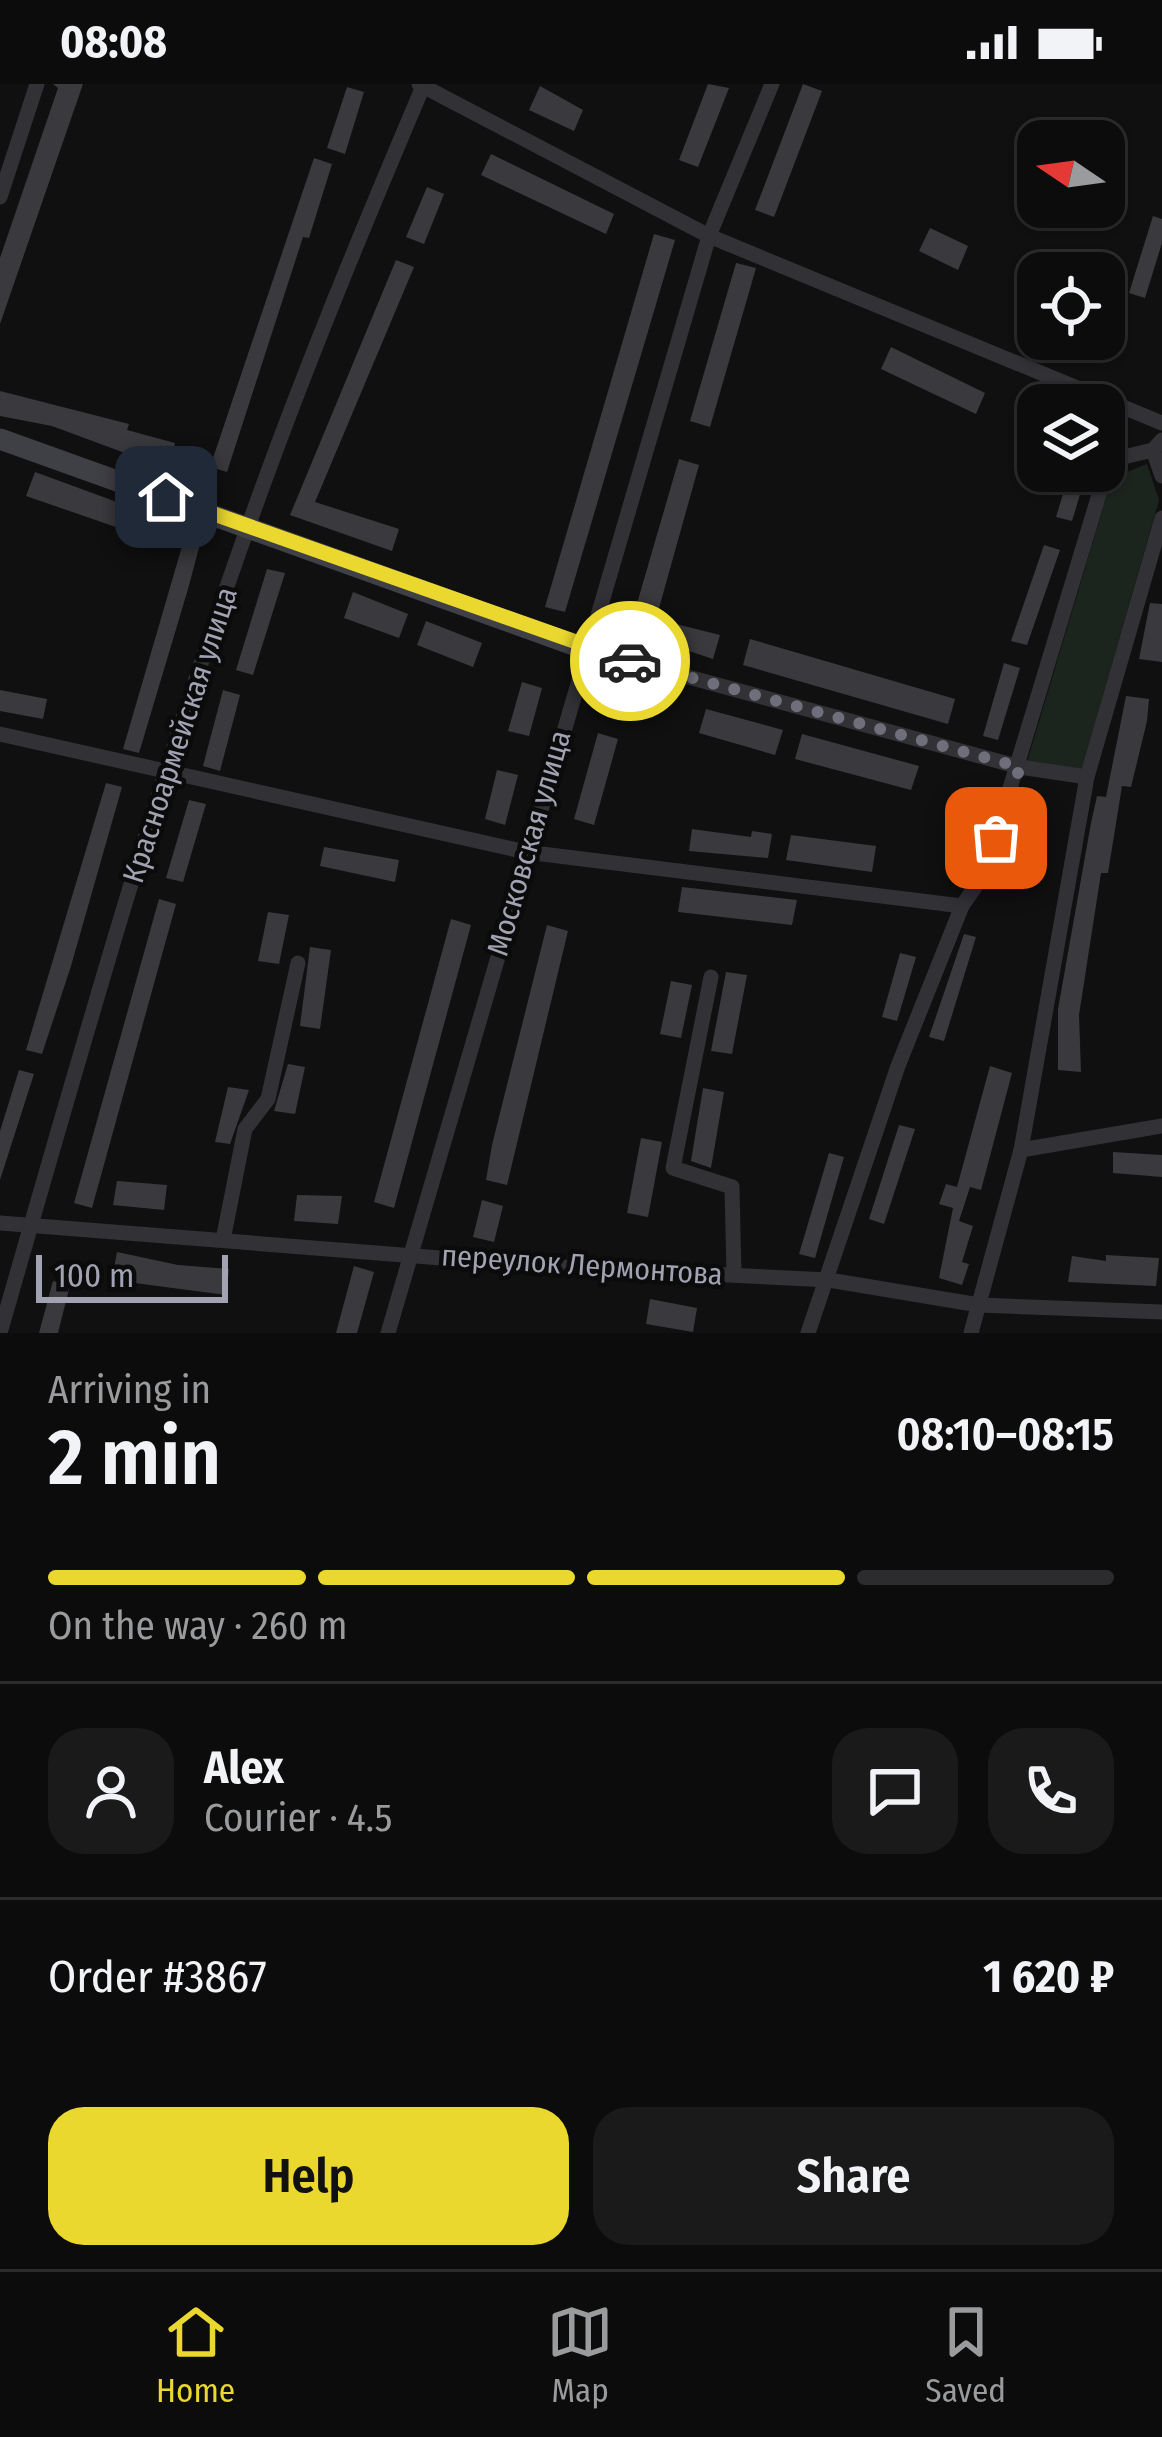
<!DOCTYPE html>
<html lang="en">
<head>
<meta charset="utf-8">
<style>
  body { margin:0; font-family:"Fira Sans Condensed",sans-serif; background:#1a1a1b; color:#f1f3f6; height:100vh; display:flex; flex-direction:column; font-size:45px; white-space:nowrap }
  * { box-sizing:border-box; margin:0 }
  p { font-size:39px; color:#9a9b9d }
  .icon { flex:none; width:66px; height:66px; fill:none; stroke:currentColor; stroke-width:2; stroke-linecap:round; stroke-linejoin:round }
  .map { position:relative; height:1249px; overflow:hidden }
  .details { display:flex; flex-direction:column; background:#0c0c0d; flex:1 }
  .details>* { flex:none }
  .needle { width:78px; rotate:283deg }
  .buttons { position:absolute; left:1017px; top:36px; display:grid; gap:24px }
  .buttons a { display:grid; place-items:center; width:108px; height:108px; border-radius:24px; background:#0c0c0d; box-shadow:0 3px 9px #0004,0 0 0 3px #2c2c2e; font-size:60px }
  .scale { position:absolute; left:36px; bottom:30px; width:192px; box-sizing:border-box; padding-left:12px; border:6px solid #a1a2b2; border-top:0; font-size:33px; line-height:42px; white-space:nowrap; color:#a1a2b2; -webkit-text-stroke:9px #0b0b0c; paint-order:stroke }
  .pin { position:absolute; display:grid; place-items:center; width:102px; height:102px; color:#fff; margin:-51px; border-radius:24px; box-shadow:0 6px 18px #0006 }
  .courier { position:absolute; display:grid; place-items:center; width:120px; height:120px; margin:-60px; border:9px solid #ebd82e; border-radius:50%; background:#fff; color:#222; box-shadow:0 3px 15px #0007 }
  .summary em { font-style:normal; font-weight:600 }
  .summary div { display:flex; flex-direction:column-reverse }
  .summary { display:flex; align-items:center; justify-content:space-between; height:204px; padding:0 48px }
  h1 { font-size:78px; font-weight:600; line-height:90px }
  .bar { display:grid; grid-template-columns:repeat(4,1fr); gap:18px 12px; align-content:center; height:144px; padding:0 48px }
  .bar i { height:15px; border-radius:9px; background:#2c2c2e }
  .bar .selected { background:#ebd82e }
  .bar p { grid-column:span 4 }
  .line { display:flex; align-items:center; gap:30px; padding:0 48px; border-top:3px solid #2c2c2e }
  .line div { flex:1 }
  .round { display:grid; place-items:center; flex:none; width:126px; height:126px; border-radius:36px; background:#1a1a1b }
  .cta { display:flex; gap:24px; margin-top:auto; padding:24px 48px }
  .cta a { flex:1; height:138px; border-radius:36px; background:#ebd82e; color:#111; font-size:48px; font-weight:600; line-height:138px; text-align:center }
  .cta a+a { background:#1a1a1b; color:#f1f3f6 }
  .status { display:flex; justify-content:space-between; align-items:center; height:84px; padding:0 60px; background:#0c0c0d; direction:ltr }
  .status svg { height:33px; fill:currentColor }
  .tabs { display:flex; justify-content:space-around; align-items:center; height:168px; border-top:3px solid #2c2c2e; background:#0c0c0d; font-size:33px; color:#9a9b9d }
  .tabs a { display:grid; justify-items:center; gap:6px }
  .tabs .selected { color:#ebd82e }
  .map>svg:first-child { display:block }
</style>
</head>
<body>
<div class="status"><b>08:08</b><svg viewBox="0 0 49 12"><path d="M0 12V9h3v3zM5 12V6h3v6zM10 12V3h3v9zM15 12V0h3v12zM26 1h20v11H26zM47 4h2v5h-2z"/></svg></div>
<div class="map">
<svg width="1162" height="1249" viewBox="0 0 1162 1249">
  <rect width="100%" height="100%" fill="#101011"/>
  <polygon fill="#1c241e" points="1147,380 1159,416 1081,687 1027,678 1112,394"/>
  <g fill="#3a3a3e">
    <polygon points="53,0 83,0 0,240 0,174 58,4"/>
    <polygon points="708,0 729,4 698,83 679,76"/>
    <polygon points="803,0 822,7 774,133 755,126"/>
    <polygon points="540,2 583,26 574,47 529,26"/>
    <polygon points="347,3 364,8 345,70 327,64"/>
    <polygon points="491,70 614,130 606,150 481,91"/>
    <polygon points="314,74 332,80 309,154 303,153 227,388 210,383"/>
    <polygon points="427,103 444,110 424,160 406,153"/>
    <polygon points="1153,132 1162,135 1162,159 1145,214 1129,209"/>
    <polygon points="930,144 968,162 958,186 919,167"/>
    <polygon points="654,150 675,156 565,528 545,523"/>
    <polygon points="396,176 414,183 315,418 399,445 392,467 290,431"/>
    <polygon points="736,179 756,184 710,343 690,337"/>
    <polygon points="891,263 985,309 976,330 881,285"/>
    <polygon points="0,307 129,340 127,346 175,359 168,385 52,342 0,332"/>
    <polygon points="679,375 699,381 656,535 720,551 713,575 629,547"/>
    <polygon points="1070,387 1087,387 1072,437 1056,433"/>
    <polygon points="35,388 147,429 139,451 26,412"/>
    <polygon points="185,452 201,456 188,505 139,669 123,665"/>
    <polygon points="1044,461 1060,466 1027,561 1011,557"/>
    <polygon points="267,485 285,489 253,591 236,586"/>
    <polygon points="353,508 408,530 399,554 344,534"/>
    <polygon points="1150,519 1162,520 1162,578 1139,575"/>
    <polygon points="426,537 482,559 473,583 417,561"/>
    <polygon points="750,555 955,615 948,640 743,581"/>
    <polygon points="1004,579 1020,584 998,656 983,652"/>
    <polygon points="522,598 542,604 529,652 508,647"/>
    <polygon points="0,606 47,615 43,635 0,627"/>
    <polygon points="223,606 240,611 220,687 203,682"/>
    <polygon points="1126,612 1149,615 1147,637 1131,703 1122,702 1108,789 1101,789 1079,931 1081,988 1058,986 1058,925 1091,739 1097,712 1106,713"/>
    <polygon points="706,625 783,646 775,671 699,649"/>
    <polygon points="598,649 618,655 594,741 574,735"/>
    <polygon points="802,650 919,682 911,706 795,675"/>
    <polygon points="497,686 518,691 505,741 485,735"/>
    <polygon points="106,699 122,703 71,882 42,970 26,966"/>
    <polygon points="189,716 206,720 183,798 166,794"/>
    <polygon points="692,745 751,753 752,747 772,750 768,774 689,767"/>
    <polygon points="791,751 876,762 872,788 786,776"/>
    <polygon points="324,763 399,776 395,798 320,782"/>
    <polygon points="682,803 797,816 792,841 678,828"/>
    <polygon points="159,815 176,820 92,1124 74,1119"/>
    <polygon points="268,828 289,831 279,880 258,877"/>
    <polygon points="451,835 471,841 394,1124 374,1118"/>
    <polygon points="547,841 568,847 507,1101 486,1096 492,1061"/>
    <polygon points="964,850 976,853 944,957 929,953"/>
    <polygon points="310,863 331,866 320,945 300,942"/>
    <polygon points="900,869 916,873 897,937 882,933"/>
    <polygon points="726,888 747,891 732,970 711,967"/>
    <polygon points="671,897 692,901 681,954 660,950"/>
    <polygon points="288,980 305,983 295,1030 274,1027"/>
    <polygon points="990,982 1012,989 981,1106 970,1103 959,1137 973,1142 962,1178 969,1180 962,1201 939,1194 953,1124 939,1120 946,1100 957,1103"/>
    <polygon points="19,986 34,990 0,1096 0,1047"/>
    <polygon points="228,1003 249,1006 230,1060 215,1058"/>
    <polygon points="703,1004 724,1008 711,1084 691,1077"/>
    <polygon points="899,1041 915,1045 884,1140 869,1135"/>
    <polygon points="641,1054 662,1058 648,1133 627,1129"/>
    <polygon points="1113,1068 1162,1071 1162,1093 1113,1089"/>
    <polygon points="829,1069 844,1073 815,1174 799,1170"/>
    <polygon points="117,1097 167,1101 164,1126 113,1121"/>
    <polygon points="297,1111 342,1112 338,1140 294,1137"/>
    <polygon points="482,1116 503,1122 494,1158 473,1153"/>
    <polygon points="117,1168 178,1181 229,1185 226,1211 112,1196"/>
    <polygon points="1106,1171 1159,1174 1156,1202 1068,1198 1072,1172 1106,1177"/>
    <polygon points="354,1182 374,1188 357,1249 336,1249"/>
    <polygon points="53,1197 70,1201 58,1249 39,1249"/>
    <polygon points="650,1215 697,1224 693,1248 646,1240"/>
  </g>
  <g fill="none" stroke-linecap="round" stroke-linejoin="round">
    <g stroke="#313136" stroke-width="15">
      <polyline points="419,0 709,152 1162,339"/>
      <polyline points="0,113 37,0"/>
      <polyline points="1153,366 1162,392"/>
      <polyline points="585,565 1020,683 1087,693"/>
      <polyline points="0,650 526,768 962,822"/>
      <polyline points="711,893 673,1084 732,1103 734,1191"/>
      <polyline points="1021,1066 1162,1042"/>
      <polyline points="0,1139 541,1182 829,1196 979,1221 1162,1228"/>
      <polyline points="223,1156 245,1045 268,1015 298,879"/>
      <path d="M 0,1249 C 78,978 154,706 249,440 C 302,291 362,146 424,0"/>
      <polyline points="388,1249 709,152 772,0"/>
      <polyline points="808,1249 898,982 962,822 984,790 1105,391 1115,375 1153,366 1162,356"/>
      <polyline points="971,1249 1021,1066 1087,693 1162,434"/>
    </g>
    <polyline stroke="#3f3f46" stroke-width="21" points="0,355 585,565"/>
  </g>
  <g fill="none" stroke-linecap="round" stroke-linejoin="round">
    <polyline stroke="#6e6f7a" stroke-width="12" stroke-dasharray="0 21.6" points="630,577 1020,683 996,754"/>
    <polyline stroke="#ebd82e" stroke-width="15" points="166,413 630,577"/>
  </g>
  <g text-anchor="middle" dominant-baseline="central" stroke-width="9" stroke-linejoin="round" paint-order="stroke">
    <g font-size="30" fill="#a1a2b2" stroke="#0b0b0c">
      <text transform="translate(180 651) rotate(-72)">Красноармейская улица</text>
      <text transform="translate(529 759) rotate(-74)">Московская улица</text>
      <text transform="translate(582 1181) rotate(4)">переулок Лермонтова</text>
    </g>
  </g>
</svg>
<div class="buttons">
<a><svg class="needle" viewBox="-14 -14 28 28"><path d="M0-13l5 13h-10z" fill="#e53935"/><path d="M0 13l5-13h-10z" fill="#9a9b9d"/></svg></a>
<a><svg class="icon" aria-label="locate" viewBox="0 0 24 24"><circle cx="12" cy="12" r="6"/><path d="M12 2v4M12 18v4M2 12h4M18 12h4"/></svg></a>
<a><svg class="icon" aria-label="layers" viewBox="0 0 24 24"><path d="M12 4l9 5-9 5-9-5zM3 14l9 5 9-5"/></svg></a>
</div>
<div class="scale">100 m</div>
<div class="pin" style="left:996px;top:754px;background:#ea580c"><svg class="icon" aria-label="bag" viewBox="0 0 24 24"><path d="M5 8h14l-1 12H6zM9 8a3 3 0 0 1 6 0"/></svg></div>
<div class="pin" style="left:166px;top:413px;background:#1f2937"><svg class="icon" aria-label="home" viewBox="0 0 24 24"><path d="M3 11l9-7 9 7M6 9v11h12V9"/></svg></div>
<div class="courier" style="left:630px;top:577px"><svg class="icon" aria-label="car" viewBox="0 0 24 24"><path d="M5 17H2v-5l4-1 3-4h7l3 4 3 1v5h-3M9 17h6M6 11h13"/><circle cx="7" cy="17" r="2"/><circle cx="17" cy="17" r="2"/></svg></div>
</div>
<section class="details">
<div class="summary"><div><h1>2 min</h1><p>Arriving in</p></div><em>08:10–08:15</em></div>
<div class="bar"><i class="selected"></i><i class="selected"></i><i class="selected"></i><i></i><p>On the way · 260 m</p></div>
<div class="line" style="height:216px"><a class="round"><svg class="icon" aria-label="person" viewBox="0 0 24 24"><circle cx="12" cy="8" r="4"/><path d="M4 21q1-7 8-7t8 7"/></svg></a><div><b>Alex</b><p>Courier · 4.5</p></div><a class="round"><svg class="icon" aria-label="chat" viewBox="0 0 24 24"><path d="M4 5h16v11H9l-5 4z"/></svg></a><a class="round"><svg class="icon" aria-label="phone" viewBox="0 0 24 24"><path d="M5 4h4l2 5-3 2q2 4 5 5l2-3 5 2v4C11 20 4 13 5 4z"/></svg></a></div>
<div class="line" style="height:156px"><div>Order #3867</div><b>1 620 ₽</b></div>
<div class="cta"><a>Help</a><a>Share</a></div>
</section>
<nav class="tabs">
<a class="selected"><svg class="icon" aria-label="home" viewBox="0 0 24 24"><path d="M3 11l9-7 9 7M6 9v11h12V9"/></svg>Home</a>
<a><svg class="icon" aria-label="map" viewBox="0 0 24 24"><path d="M3 6l6-2 6 2 6-2v14l-6 2-6-2-6 2zM9 4v14M15 6v14"/></svg>Map</a>
<a><svg class="icon" aria-label="saved" viewBox="0 0 24 24"><path d="M7 4h10v16l-5-4-5 4z"/></svg>Saved</a>
</nav>
</body>
</html>
